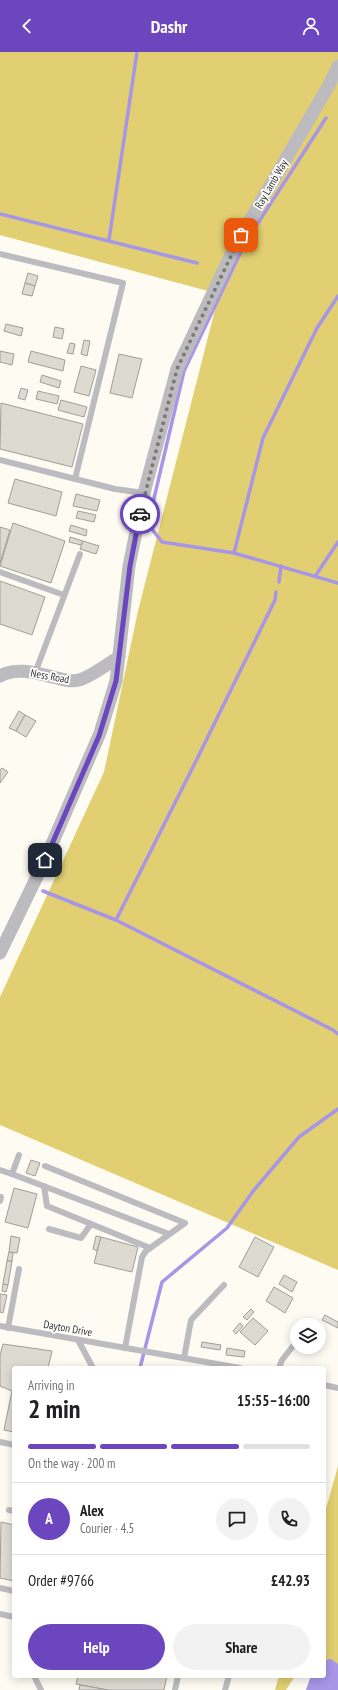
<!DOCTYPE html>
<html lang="en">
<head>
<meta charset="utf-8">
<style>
  body { margin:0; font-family:"PT Sans Narrow",sans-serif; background:#f2f2f2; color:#202124; height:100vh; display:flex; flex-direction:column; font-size:15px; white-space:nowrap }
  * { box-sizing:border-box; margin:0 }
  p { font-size:13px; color:#757577 }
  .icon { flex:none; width:22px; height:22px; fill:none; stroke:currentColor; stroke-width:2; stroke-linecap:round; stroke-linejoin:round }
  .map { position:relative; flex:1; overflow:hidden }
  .details { position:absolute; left:12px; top:1314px; width:314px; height:312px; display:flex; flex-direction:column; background:#fff; border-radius:4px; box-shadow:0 2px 10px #0003 }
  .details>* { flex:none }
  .fabs { position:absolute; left:290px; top:1266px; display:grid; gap:8px }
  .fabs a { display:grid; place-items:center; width:36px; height:36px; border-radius:50%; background:#fff; box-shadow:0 2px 10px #0003; font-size:20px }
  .pin { position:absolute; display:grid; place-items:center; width:34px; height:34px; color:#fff; margin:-17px; border-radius:8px; box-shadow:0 2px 6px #0006 }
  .courier { position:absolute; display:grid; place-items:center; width:40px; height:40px; margin:-20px; border:3px solid #6b46bf; border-radius:50%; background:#fff; color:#222; box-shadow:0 1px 5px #0007 }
  .headline em { font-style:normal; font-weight:700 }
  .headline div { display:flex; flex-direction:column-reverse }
  .headline { display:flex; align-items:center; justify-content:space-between; height:68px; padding:0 16px }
  h1 { font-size:26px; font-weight:700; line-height:30px }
  .bar { display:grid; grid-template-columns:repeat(4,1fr); gap:6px 4px; align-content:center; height:48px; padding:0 16px }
  .bar i { height:5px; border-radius:3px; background:#e0e0e0 }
  .bar .on { background:#6b46bf }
  .bar p { grid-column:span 4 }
  .line { display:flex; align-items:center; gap:10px; padding:0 16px; border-top:1px solid #e0e0e0 }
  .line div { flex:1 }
  .round { display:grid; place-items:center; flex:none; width:42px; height:42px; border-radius:21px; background:#f2f2f2 }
  .action { display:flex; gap:8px; margin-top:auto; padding:8px 16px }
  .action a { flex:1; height:46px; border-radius:24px; background:#6b46bf; color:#fff; font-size:16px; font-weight:700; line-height:46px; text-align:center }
  .action a+a { background:#f2f2f2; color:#202124 }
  header { display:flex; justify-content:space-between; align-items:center; height:52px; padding:0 16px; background:#6b46bf; color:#fff; font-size:18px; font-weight:700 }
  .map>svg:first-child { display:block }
</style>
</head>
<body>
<header><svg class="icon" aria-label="back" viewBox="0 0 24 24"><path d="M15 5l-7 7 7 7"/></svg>Dashr<svg class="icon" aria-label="person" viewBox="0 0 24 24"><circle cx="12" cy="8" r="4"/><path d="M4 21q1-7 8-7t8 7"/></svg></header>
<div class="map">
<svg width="338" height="1638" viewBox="0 0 338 1638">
  <rect width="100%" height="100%" fill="#fdfbf2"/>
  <g fill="#e1cf71">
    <polygon points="0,0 338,0 338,1218 0,1073 0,945 104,720 138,559 219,242 0,183"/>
    <polygon points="338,1414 338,1638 306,1638 311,1624 324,1624 324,1464"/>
    <polygon points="279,1624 295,1624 286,1638 275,1638"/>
  </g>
  <polygon fill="#a796e7" points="331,1607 338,1612 338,1638 306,1638 311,1624 324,1624 324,1608"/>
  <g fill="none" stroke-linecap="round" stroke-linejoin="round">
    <g stroke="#a796e7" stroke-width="3.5">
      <polyline points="326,66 245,191 184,319 148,472 162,490 234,501 338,531"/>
      <polyline points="0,162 197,211"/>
      <polyline points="109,188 137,0"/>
      <polyline points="234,501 263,386 317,276 338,244"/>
      <polyline points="316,523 338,490"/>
      <polyline points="279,530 281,514"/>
      <polyline points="43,839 116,868 333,978 338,982"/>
      <polyline points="116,868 196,709 275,548 276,540"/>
      <polyline points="140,1316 162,1230 227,1176 254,1138 299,1085 338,1057"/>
    </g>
  </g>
  <g fill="#dcdad1" stroke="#a09e96">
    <polygon points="28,221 38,224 35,234 25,231"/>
    <polygon points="25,231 35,234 32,244 22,242"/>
    <polygon points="6,272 23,276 21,284 4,279"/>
    <polygon points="55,275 64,277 62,287 53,285"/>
    <polygon points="84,288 90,289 87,304 81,302"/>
    <polygon points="70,291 75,292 73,302 67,301"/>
    <polygon points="0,299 14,302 12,313 0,310"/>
    <polygon points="31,299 65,308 63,319 28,310"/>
    <polygon points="119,302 142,307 132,346 110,341"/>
    <polygon points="81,314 96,318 89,344 74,340"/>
    <polygon points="42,323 61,329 59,336 40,330"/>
    <polygon points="21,336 28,338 25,348 18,346"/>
    <polygon points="38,339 59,344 57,352 36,347"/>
    <polygon points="61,348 87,355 84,365 58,358"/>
    <polygon points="1,351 83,372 72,415 0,397"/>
    <polygon points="15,427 62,440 56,464 8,451"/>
    <polygon points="76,442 100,448 97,459 73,454"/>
    <polygon points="78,459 96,463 94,470 76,466"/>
    <polygon points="13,471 65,489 51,531 0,514"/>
    <polygon points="71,473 87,478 86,484 69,479"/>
    <polygon points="0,475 10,478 0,511"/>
    <polygon points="70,485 83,489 81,493 69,490"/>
    <polygon points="83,489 99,494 96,502 80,497"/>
    <polygon points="0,529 45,545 32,583 0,572"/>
    <polygon points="19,659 25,663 16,679 9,676"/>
    <polygon points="25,663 36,669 26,685 16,679"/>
    <polygon points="2,716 8,720 0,731 0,718"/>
    <polygon points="31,1108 40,1111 35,1124 26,1121"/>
    <polygon points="14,1136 37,1142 28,1176 5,1170"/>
    <polygon points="11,1184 20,1186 17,1201 9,1200"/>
    <polygon points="96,1184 101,1185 97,1199 93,1197"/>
    <polygon points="101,1185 138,1195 132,1220 94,1211"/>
    <polygon points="255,1185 274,1195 258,1225 239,1215"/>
    <polygon points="9,1200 13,1201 12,1209 7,1209"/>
    <polygon points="7,1209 12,1209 8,1233 3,1232"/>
    <polygon points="284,1223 297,1230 292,1240 279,1232"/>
    <polygon points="3,1232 8,1233 6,1240 2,1239"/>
    <polygon points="274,1235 293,1246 285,1261 266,1249"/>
    <polygon points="0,1242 7,1243 3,1261 0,1260"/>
    <polygon points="251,1257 254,1260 247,1268 243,1265"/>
    <polygon points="325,1263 338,1270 338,1276 322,1268"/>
    <polygon points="253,1266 268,1279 255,1293 240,1280"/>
    <polygon points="240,1271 243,1274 236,1282 233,1279"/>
    <polygon points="202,1290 221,1293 220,1298 201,1295"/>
    <polygon points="3,1292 52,1299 48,1316 14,1316 14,1380 4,1378 12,1339 0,1334 0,1303"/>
    <polygon points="227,1296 245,1299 244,1305 226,1303"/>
    <polygon points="1,1470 14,1473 14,1529 0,1526"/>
    <polygon points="78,1624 167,1624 164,1638 108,1638 76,1632"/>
    <polygon points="80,1633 108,1638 79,1638"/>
  </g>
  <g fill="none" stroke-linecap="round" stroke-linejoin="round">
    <g stroke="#bcbbbf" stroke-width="6">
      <polyline points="0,202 123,231 75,427"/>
      <polyline points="0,408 115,437 144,441"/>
      <polyline points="0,520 64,543"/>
      <polyline points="35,621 80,502"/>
      <polyline points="19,1103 12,1122 169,1182"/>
      <polyline points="45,1114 185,1171 146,1199 142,1205 125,1296"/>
      <polyline points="0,1118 12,1122"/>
      <polyline points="44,1134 47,1154 150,1196"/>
      <polyline points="0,1149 1,1145"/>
      <polyline points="49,1177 81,1186 91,1172"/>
      <polyline points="0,1274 240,1316"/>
      <polyline points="8,1276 19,1217"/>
      <polyline points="78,1288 93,1316"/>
      <polyline points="184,1306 191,1268 224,1233"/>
      <polyline points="279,1316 282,1308 297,1289"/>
      <polyline points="324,1333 338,1336"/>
      <polyline points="0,1390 14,1393"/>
      <polyline points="9,1458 14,1459"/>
      <polyline points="0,1536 14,1539"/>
      <polyline points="0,1562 14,1565"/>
      <polyline points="34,1624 41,1638"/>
      <polyline points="175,1638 178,1624"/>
      <polyline points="225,1638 229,1624"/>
    </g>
    <g stroke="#bcbbbf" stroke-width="13">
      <path d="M 0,624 C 18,614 39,622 57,626 C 64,628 71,630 79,628 C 89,626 109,611 119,605"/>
      <polyline points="0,901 45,808 100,681 116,629 129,514 144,441 177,317 235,194 329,33 338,14"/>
    </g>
  </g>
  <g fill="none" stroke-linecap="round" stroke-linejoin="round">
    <polyline stroke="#7a7a74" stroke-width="4" stroke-dasharray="0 7.2" points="140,462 177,317 241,183"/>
    <polyline stroke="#6b46bf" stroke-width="5" points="45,808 99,684 116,629 130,514 140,462"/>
  </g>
  <g text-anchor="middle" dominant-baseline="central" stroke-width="3.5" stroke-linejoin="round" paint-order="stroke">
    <g font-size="11" fill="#343430" stroke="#fff">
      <text transform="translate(271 132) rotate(-60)">Ray Lamb Way</text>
      <text transform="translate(50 624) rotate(10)">Ness Road</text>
      <text transform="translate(68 1276) rotate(10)">Dayton Drive</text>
    </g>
  </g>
</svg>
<div class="fabs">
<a><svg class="icon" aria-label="layers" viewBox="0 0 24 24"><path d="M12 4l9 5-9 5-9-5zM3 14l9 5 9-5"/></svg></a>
</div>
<div class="pin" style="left:241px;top:183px;background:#ea580c"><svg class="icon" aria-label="bag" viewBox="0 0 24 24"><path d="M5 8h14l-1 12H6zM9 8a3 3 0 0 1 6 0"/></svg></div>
<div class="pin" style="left:45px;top:808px;background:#1f2937"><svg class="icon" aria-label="home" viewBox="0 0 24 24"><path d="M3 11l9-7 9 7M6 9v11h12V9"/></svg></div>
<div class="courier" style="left:140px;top:462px"><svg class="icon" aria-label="car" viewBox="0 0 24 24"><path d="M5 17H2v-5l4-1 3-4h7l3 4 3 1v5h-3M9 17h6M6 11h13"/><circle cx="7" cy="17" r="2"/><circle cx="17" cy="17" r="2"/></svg></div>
<section class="details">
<div class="headline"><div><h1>2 min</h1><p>Arriving in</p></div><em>15:55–16:00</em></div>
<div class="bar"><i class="on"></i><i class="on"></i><i class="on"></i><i></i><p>On the way · 200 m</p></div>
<div class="line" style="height:72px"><b class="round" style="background:#6b46bf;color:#fff">A</b><div><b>Alex</b><p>Courier · 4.5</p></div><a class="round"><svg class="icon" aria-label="chat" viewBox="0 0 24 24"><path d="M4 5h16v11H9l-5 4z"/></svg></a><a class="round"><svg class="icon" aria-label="phone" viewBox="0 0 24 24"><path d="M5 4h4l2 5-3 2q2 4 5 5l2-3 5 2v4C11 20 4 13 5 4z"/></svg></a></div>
<div class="line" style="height:52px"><div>Order #9766</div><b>£42.93</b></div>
<div class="action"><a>Help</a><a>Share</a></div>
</section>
</div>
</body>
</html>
